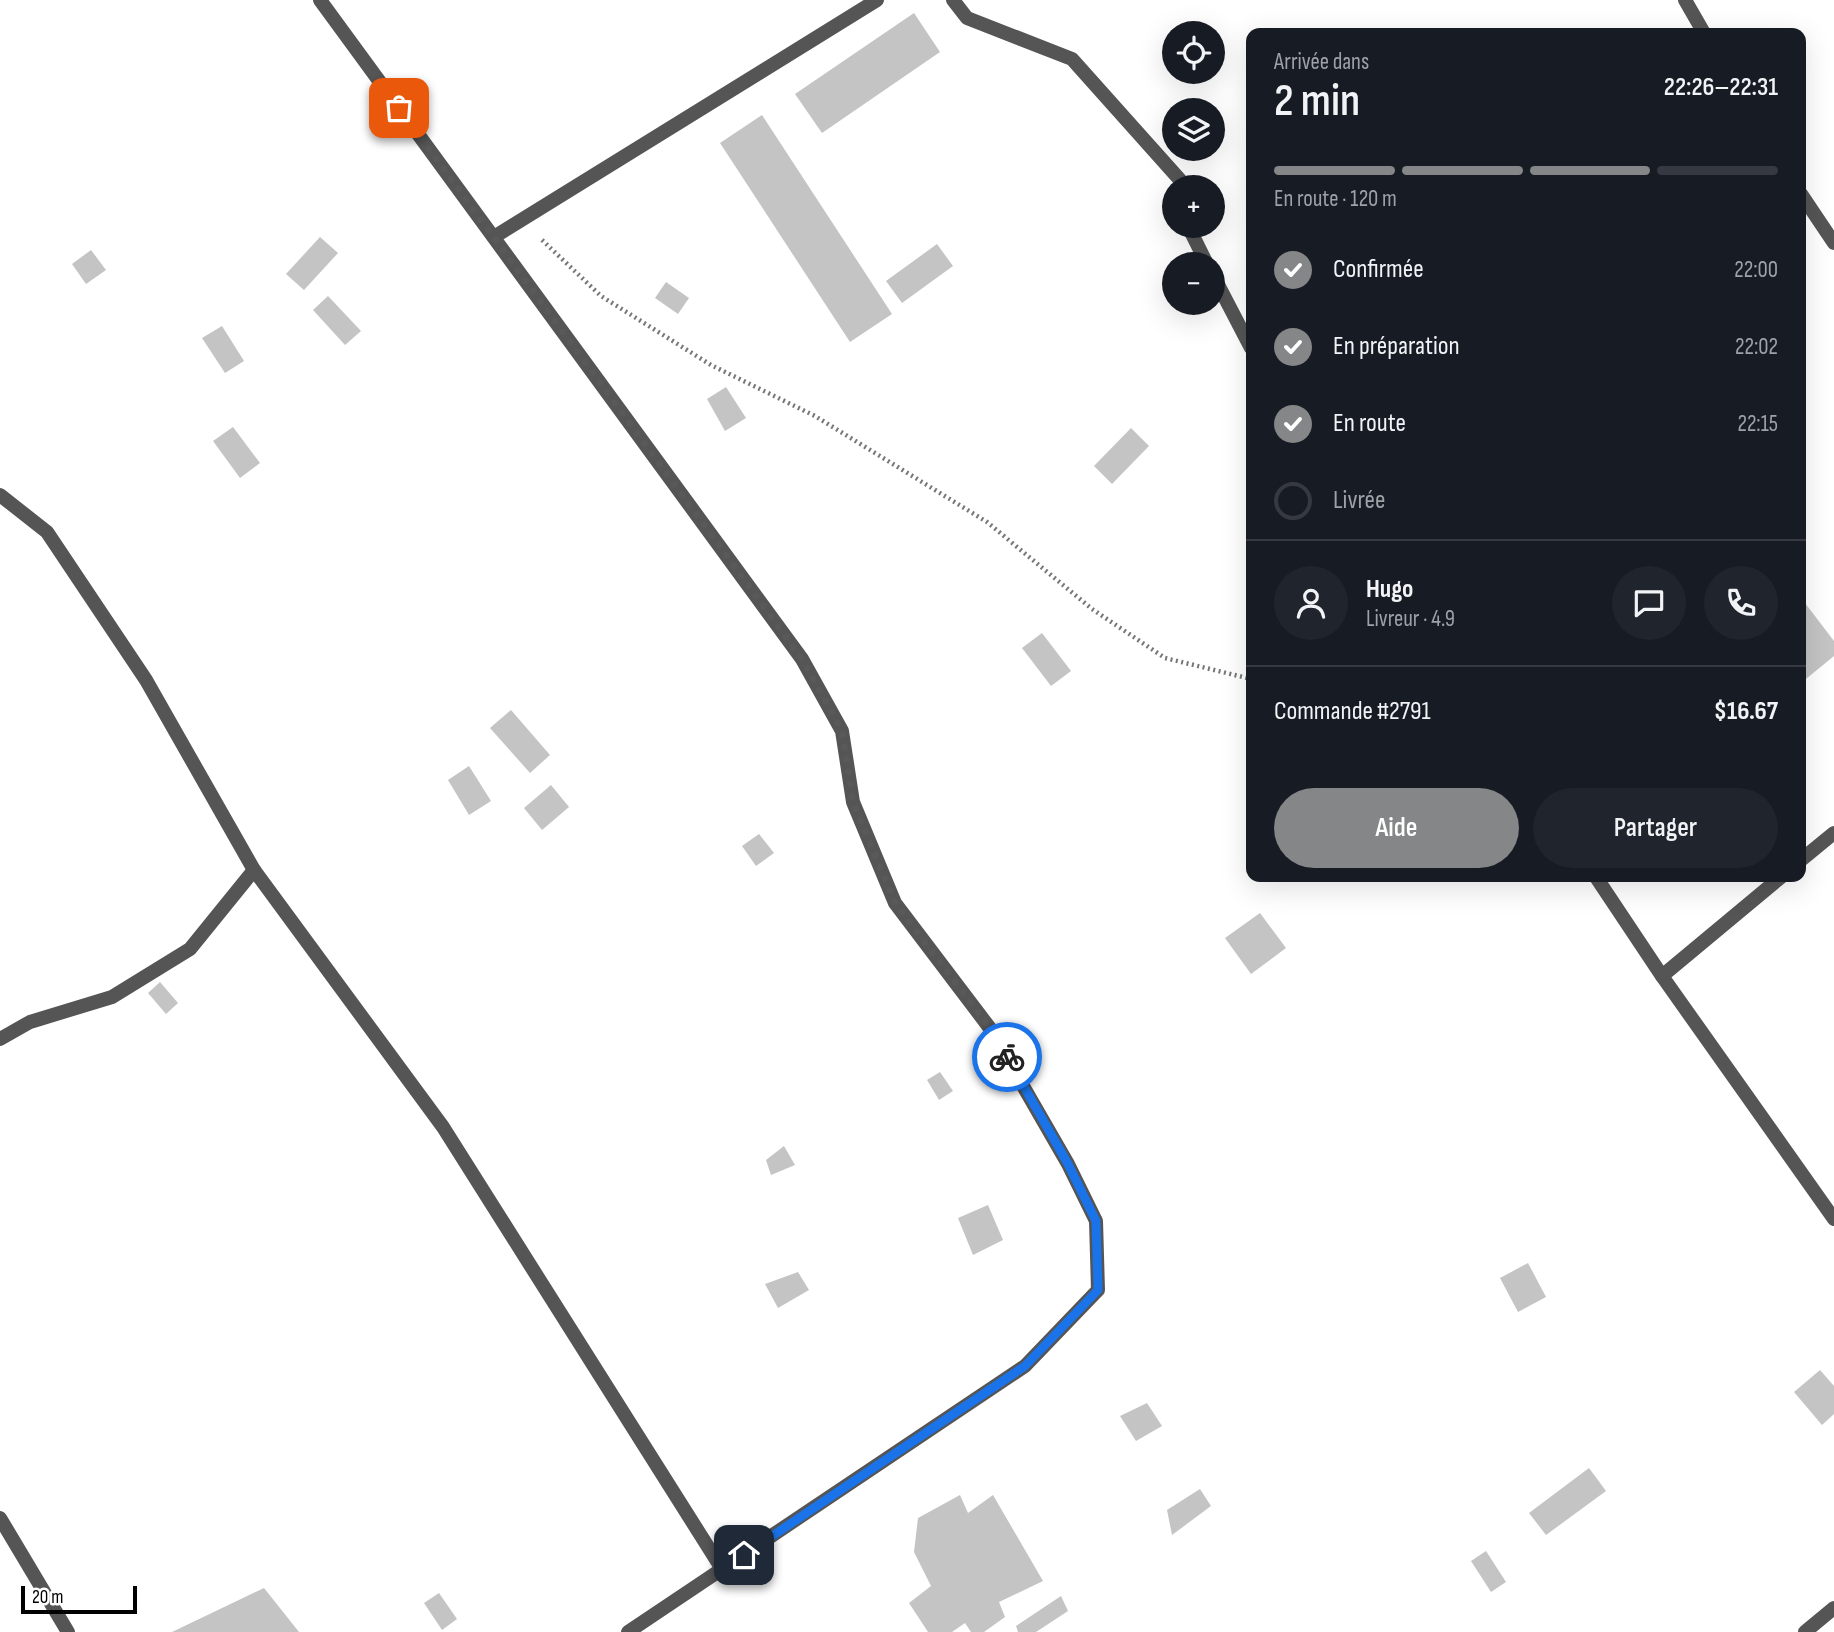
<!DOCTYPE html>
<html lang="fr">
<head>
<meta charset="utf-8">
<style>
  body { margin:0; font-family:"Sofia Sans Condensed",sans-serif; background:#20242c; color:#f1f3f6; height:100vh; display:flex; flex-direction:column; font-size:26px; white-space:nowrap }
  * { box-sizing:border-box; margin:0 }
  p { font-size:23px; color:#9ea1a6 }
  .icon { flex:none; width:38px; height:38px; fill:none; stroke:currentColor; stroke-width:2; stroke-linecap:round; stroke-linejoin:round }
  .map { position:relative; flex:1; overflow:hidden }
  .sheet { position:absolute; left:1246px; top:28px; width:560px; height:854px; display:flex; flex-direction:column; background:#171b24; border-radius:14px; box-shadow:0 7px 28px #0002 }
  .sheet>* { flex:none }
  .tools { position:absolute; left:1162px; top:21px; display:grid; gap:14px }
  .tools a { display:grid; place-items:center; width:63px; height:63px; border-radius:50%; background:#171b24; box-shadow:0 7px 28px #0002; font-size:35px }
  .scale { position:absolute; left:21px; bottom:18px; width:116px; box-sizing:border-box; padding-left:7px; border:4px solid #000; border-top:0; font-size:19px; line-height:24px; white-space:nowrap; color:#000; -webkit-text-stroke:5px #fff; paint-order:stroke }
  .pin { position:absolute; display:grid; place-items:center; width:60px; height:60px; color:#fff; margin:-30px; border-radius:14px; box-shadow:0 4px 10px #0006 }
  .courier { position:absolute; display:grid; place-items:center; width:70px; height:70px; margin:-35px; border:5px solid #1a73e8; border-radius:50%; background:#fff; color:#222; box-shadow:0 2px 9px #0007 }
  .head em { font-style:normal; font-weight:600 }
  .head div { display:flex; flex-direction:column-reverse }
  .head { display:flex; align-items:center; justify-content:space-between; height:119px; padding:0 28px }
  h1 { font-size:46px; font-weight:600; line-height:52px }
  .bar { display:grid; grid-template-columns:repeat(4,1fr); gap:10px 7px; align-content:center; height:84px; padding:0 28px }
  .bar i { height:9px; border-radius:5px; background:#363941 }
  .bar .selected { background:#858687 }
  .bar p { grid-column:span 4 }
  .line { display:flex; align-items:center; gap:18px; padding:0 28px; border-top:2px solid #363941 }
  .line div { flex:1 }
  .round { display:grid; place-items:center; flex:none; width:74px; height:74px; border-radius:37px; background:#20242c }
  ol { padding:0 28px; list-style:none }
  li { display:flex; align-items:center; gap:21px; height:77px }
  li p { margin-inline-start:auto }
  li .icon { padding:7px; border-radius:50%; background:#858687; color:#fff; stroke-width:4 }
  li:last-child { color:#9ea1a6 }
  li i { width:38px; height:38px; border:4px solid #363941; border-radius:50% }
  .primary-button { display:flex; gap:14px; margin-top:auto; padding:14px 28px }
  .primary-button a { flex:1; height:80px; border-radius:42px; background:#858687; color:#fff; font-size:28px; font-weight:600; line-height:80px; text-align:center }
  .primary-button a+a { background:#20242c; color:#f1f3f6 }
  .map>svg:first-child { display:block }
</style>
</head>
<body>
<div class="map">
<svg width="1834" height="1632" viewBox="0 0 1834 1632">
  <rect width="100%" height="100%" fill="#fff"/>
  <g fill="#c4c4c4">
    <polygon points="914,13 940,52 822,133 795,94"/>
    <polygon points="762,115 892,314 850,342 720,143"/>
    <polygon points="320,237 338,253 304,290 286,274"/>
    <polygon points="937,244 953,266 902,303 886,281"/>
    <polygon points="91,250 106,270 86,284 72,264"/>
    <polygon points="666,282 689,298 678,314 655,298"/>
    <polygon points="328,296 361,331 345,345 313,310"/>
    <polygon points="222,326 244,361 225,373 202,338"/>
    <polygon points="726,387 746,418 725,431 707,399"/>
    <polygon points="233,427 260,463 240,478 213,441"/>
    <polygon points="1131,428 1149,446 1112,484 1094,466"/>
    <polygon points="1805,603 1834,641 1834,656 1801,683 1801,606"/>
    <polygon points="1042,633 1071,671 1051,686 1022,648"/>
    <polygon points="511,710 550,755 530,773 490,728"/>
    <polygon points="469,766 491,801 469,815 448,780"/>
    <polygon points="551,785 569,807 542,830 524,808"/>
    <polygon points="759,834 774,853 756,866 742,846"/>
    <polygon points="1260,913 1286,948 1251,974 1225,938"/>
    <polygon points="160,982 178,1003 166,1014 148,993"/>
    <polygon points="940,1072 953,1091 939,1100 927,1080"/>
    <polygon points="784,1146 795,1165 771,1175 766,1160"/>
    <polygon points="988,1205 1003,1240 973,1255 958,1218"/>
    <polygon points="1528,1263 1546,1297 1518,1312 1500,1278"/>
    <polygon points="798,1272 809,1290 778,1308 765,1284"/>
    <polygon points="1820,1370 1834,1386 1834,1414 1822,1425 1794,1392"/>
    <polygon points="1147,1403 1162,1426 1136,1441 1120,1416"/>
    <polygon points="1589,1468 1606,1491 1546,1535 1529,1513"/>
    <polygon points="1200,1489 1211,1506 1172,1535 1167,1510"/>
    <polygon points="960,1495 968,1513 993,1495 1043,1581 999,1602 1005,1617 984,1632 971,1632 965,1623 952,1632 928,1632 909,1603 931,1586 914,1552 918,1518"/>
    <polygon points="1486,1551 1506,1582 1491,1592 1471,1561"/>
    <polygon points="264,1588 299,1632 172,1632"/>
    <polygon points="439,1593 457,1619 442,1630 424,1603"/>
    <polygon points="1061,1596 1068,1611 1036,1632 1018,1632 1016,1626"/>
  </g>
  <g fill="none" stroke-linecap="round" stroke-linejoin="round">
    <polyline stroke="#777" stroke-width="4.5" stroke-dasharray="2 3.5" stroke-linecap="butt" points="542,240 601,296 711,365 815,416 987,522 1092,609 1165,658 1251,679"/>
    <g stroke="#555" stroke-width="14">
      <polyline points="320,0 802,659 842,731 853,802 895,903 989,1027 1068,1164 1096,1221 1098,1290 1025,1366 628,1632"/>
      <polyline points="953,0 967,18 1072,59 1181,181 1181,187"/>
      <polyline points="1685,0 1704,33"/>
      <polyline points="1801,194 1834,243"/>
      <polyline points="1188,226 1207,264"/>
      <polyline points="494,237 877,0"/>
      <polyline points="1213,275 1251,348"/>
      <polyline points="0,495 47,532 146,680 254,870 443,1127 722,1569"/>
      <polyline points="1801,860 1834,833"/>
      <polyline points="1596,877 1662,976 1834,1219"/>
      <polyline points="1662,976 1781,877"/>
      <polyline points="0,1039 30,1022 112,997 190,949 254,870"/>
      <polyline points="0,1518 68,1632"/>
      <polyline points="1805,1632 1834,1608"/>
    </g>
  </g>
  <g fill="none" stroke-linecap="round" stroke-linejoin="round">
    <polyline stroke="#595959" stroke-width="7" stroke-dasharray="0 12.6" points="399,108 802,659 842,731 853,802 895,903 989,1027 1007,1057"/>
    <polyline stroke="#1a73e8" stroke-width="9" points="744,1555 1025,1366 1098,1290 1096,1221 1068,1164 1007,1057"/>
  </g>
</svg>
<div class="tools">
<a><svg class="icon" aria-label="locate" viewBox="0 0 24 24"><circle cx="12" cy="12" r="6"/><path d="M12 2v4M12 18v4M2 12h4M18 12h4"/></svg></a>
<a><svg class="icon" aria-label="layers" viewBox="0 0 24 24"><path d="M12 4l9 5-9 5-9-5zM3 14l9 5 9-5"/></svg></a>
<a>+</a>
<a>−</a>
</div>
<div class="scale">20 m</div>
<div class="pin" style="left:399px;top:108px;background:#ea580c"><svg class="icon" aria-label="bag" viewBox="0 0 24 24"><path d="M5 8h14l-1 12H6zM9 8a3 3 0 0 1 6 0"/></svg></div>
<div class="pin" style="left:744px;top:1555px;background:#1f2937"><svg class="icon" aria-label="home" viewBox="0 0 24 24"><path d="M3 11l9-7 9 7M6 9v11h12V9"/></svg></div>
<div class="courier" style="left:1007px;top:1057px"><svg class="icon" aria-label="bike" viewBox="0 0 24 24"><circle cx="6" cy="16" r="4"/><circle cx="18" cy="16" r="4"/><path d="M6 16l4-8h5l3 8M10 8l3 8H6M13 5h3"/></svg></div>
<section class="sheet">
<div class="head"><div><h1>2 min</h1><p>Arrivée dans</p></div><em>22:26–22:31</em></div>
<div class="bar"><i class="selected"></i><i class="selected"></i><i class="selected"></i><i></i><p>En route · 120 m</p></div>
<ol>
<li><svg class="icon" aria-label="check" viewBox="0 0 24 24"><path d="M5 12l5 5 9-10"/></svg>Confirmée<p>22:00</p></li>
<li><svg class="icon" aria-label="check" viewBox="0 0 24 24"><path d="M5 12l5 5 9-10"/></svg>En préparation<p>22:02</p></li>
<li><svg class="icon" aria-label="check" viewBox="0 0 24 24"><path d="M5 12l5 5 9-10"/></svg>En route<p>22:15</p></li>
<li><i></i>Livrée</li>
</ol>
<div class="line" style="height:126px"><a class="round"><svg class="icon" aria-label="person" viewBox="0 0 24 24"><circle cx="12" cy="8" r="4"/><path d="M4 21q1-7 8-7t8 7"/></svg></a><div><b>Hugo</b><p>Livreur · 4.9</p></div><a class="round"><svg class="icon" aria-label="chat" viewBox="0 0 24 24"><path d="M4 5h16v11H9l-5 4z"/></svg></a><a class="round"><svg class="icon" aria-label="phone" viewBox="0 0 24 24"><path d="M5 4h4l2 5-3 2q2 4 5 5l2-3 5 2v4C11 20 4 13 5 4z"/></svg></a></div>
<div class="line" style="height:91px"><div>Commande #2791</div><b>$16.67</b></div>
<div class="primary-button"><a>Aide</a><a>Partager</a></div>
</section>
</div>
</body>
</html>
